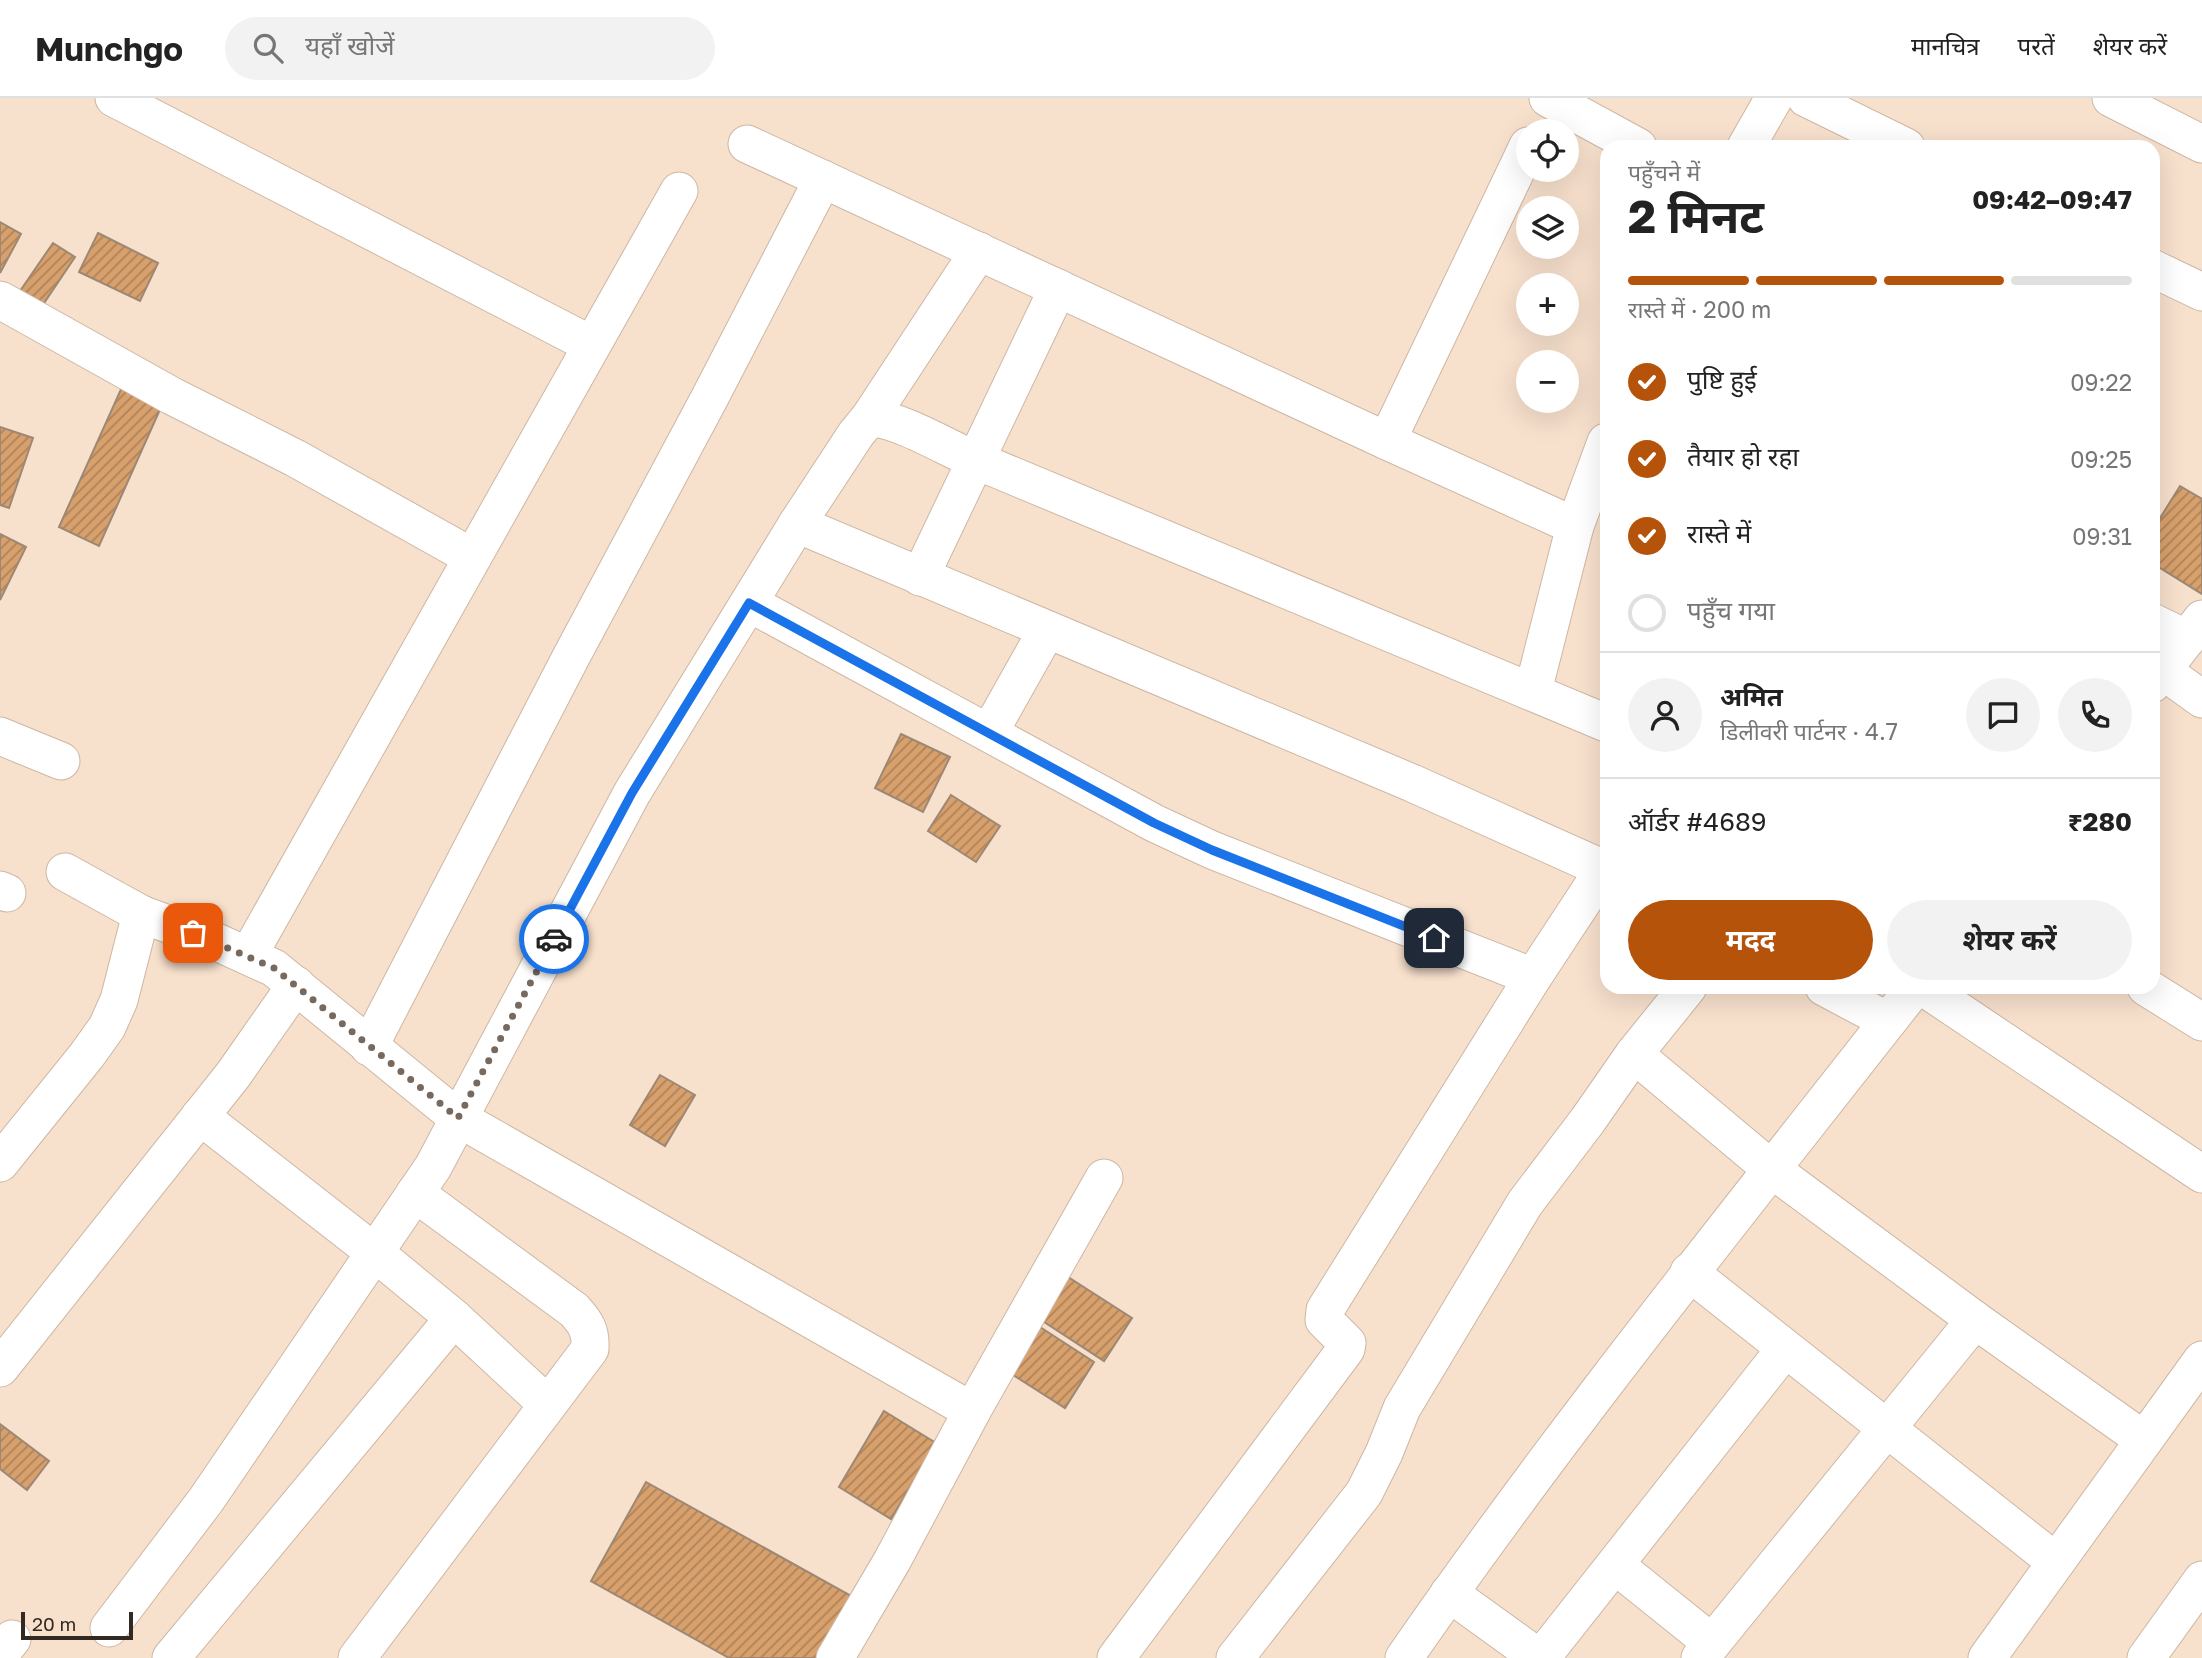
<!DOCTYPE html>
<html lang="hi">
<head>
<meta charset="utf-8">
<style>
  body { margin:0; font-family:"Golos Text","Noto Sans Devanagari",sans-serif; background:#f2f2f2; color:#222; height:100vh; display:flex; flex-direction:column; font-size:26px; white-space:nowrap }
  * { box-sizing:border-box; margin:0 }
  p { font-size:23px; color:#767676 }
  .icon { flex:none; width:38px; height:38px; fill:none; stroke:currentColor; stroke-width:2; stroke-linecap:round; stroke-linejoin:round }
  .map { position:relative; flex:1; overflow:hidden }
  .drawer { position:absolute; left:1600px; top:42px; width:560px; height:854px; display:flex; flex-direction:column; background:#fff; border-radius:21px; box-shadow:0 7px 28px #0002 }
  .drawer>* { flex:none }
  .buttons { position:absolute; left:1516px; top:21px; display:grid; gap:14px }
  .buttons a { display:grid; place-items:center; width:63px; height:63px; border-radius:50%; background:#fff; box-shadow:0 7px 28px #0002; font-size:35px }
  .scale { position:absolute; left:21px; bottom:18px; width:112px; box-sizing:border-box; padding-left:7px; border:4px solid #322922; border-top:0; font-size:19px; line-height:24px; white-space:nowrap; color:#322922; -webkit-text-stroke:5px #f7e0cc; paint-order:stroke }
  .pin { position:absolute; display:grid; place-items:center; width:60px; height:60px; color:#fff; margin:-30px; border-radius:14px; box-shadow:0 4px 10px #0006 }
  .courier { position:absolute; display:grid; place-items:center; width:70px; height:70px; margin:-35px; border:5px solid #1a73e8; border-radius:50%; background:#fff; color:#222; box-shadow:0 2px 9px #0007 }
  .headline em { font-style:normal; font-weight:700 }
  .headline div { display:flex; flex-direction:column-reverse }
  .headline { display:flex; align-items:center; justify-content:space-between; height:119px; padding:0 28px }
  h1 { font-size:46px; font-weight:700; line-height:52px }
  .bar { display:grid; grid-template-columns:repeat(4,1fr); gap:10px 7px; align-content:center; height:84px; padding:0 28px }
  .bar i { height:9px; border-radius:5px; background:#e0e0e0 }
  .bar .selected { background:#b45309 }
  .bar p { grid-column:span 4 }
  .line { display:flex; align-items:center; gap:18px; padding:0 28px; border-top:2px solid #e0e0e0 }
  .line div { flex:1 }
  .round { display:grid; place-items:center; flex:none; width:74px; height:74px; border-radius:37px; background:#f2f2f2 }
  ol { padding:0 28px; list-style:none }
  li { display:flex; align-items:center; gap:21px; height:77px }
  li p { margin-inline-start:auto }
  li .icon { padding:7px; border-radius:50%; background:#b45309; color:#fff; stroke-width:4 }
  li:last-child { color:#767676 }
  li i { width:38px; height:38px; border:4px solid #e0e0e0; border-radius:50% }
  .primary-button { display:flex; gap:14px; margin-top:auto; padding:14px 28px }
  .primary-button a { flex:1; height:80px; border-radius:42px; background:#b45309; color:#fff; font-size:28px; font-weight:700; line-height:80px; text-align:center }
  .primary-button a+a { background:#f2f2f2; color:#222 }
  header { display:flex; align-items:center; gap:42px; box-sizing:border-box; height:98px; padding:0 35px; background:#fff; border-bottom:2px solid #e0e0e0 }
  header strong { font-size:33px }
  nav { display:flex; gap:38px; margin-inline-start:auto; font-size:24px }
  .search { width:490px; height:63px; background:#f2f2f2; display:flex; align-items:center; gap:18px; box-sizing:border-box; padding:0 24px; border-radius:38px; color:#767676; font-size:26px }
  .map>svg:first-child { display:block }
</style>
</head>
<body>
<header>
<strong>Munchgo</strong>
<div class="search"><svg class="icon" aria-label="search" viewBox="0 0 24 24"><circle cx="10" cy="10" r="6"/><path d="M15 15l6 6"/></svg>यहाँ खोजें</div>
<nav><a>मानचित्र</a><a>परतें</a><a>शेयर करें</a></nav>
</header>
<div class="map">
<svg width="2202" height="1560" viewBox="0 0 2202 1560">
  <defs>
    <pattern id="building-hatch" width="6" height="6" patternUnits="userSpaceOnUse" patternTransform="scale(1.75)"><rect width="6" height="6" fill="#d7a06c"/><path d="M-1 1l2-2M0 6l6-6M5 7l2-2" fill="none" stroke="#af8258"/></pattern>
  </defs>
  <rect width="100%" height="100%" fill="#f7e0cc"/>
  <g fill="url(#building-hatch)" stroke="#9c8875" stroke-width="2">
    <polygon points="0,124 21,136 0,175"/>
    <polygon points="98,135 158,165 140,203 79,174"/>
    <polygon points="53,145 75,159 40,211 18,196"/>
    <polygon points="122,289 162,307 99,448 59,429"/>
    <polygon points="0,329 33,340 9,410 0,407"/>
    <polygon points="2180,388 2202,401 2202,496 2152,465 2152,433"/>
    <polygon points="0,436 26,449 0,502"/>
    <polygon points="901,636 950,659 923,714 875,690"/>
    <polygon points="951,697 1000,728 976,764 928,733"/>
    <polygon points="660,977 695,997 665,1048 630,1027"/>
    <polygon points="1065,1177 1132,1220 1104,1263 1038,1220"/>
    <polygon points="1040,1229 1094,1264 1065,1310 1010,1275"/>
    <polygon points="884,1313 936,1345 891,1421 839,1389"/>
    <polygon points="0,1326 49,1363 27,1392 0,1371"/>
    <polygon points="646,1384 851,1498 816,1560 729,1560 591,1483"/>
  </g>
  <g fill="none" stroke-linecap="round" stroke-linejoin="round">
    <defs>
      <g id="minor">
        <polyline points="114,0 590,246"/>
        <polyline points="1548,0 1638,49"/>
        <polyline points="1806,0 1906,49"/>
        <polyline points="2111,0 2202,46"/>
        <polyline points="747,46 1387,343 1575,428"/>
        <polyline points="1746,49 1774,0"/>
        <polyline points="2152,170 2202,194"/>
        <polyline points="0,202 172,298 295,360 472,459"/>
        <polyline points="870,319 979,153"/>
        <polyline points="1387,343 1528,48"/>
        <polyline points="797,426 1412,685 1606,772"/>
        <polyline points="920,479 1058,190"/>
        <polyline points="749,505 1154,725 1212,752 1533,879"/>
        <polyline points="2152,524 2187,541"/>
        <polyline points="2163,573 2202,601"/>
        <polyline points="2152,586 2202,521"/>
        <polyline points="1533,593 1575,428 1606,344"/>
        <polyline points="989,635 1047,532"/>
        <polyline points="0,638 61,663"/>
        <polyline points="65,774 141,816 219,845 274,870 458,1020 972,1313"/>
        <polyline points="0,792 7,795"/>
        <polyline points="248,858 679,93"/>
        <polyline points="1824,889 1888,923"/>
        <polyline points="1923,889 2202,1076"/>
        <polyline points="2146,889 2202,924"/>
        <polyline points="369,949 571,559 709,301 823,81"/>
        <polyline points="1634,956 1770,1070 1975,1222 2144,1342"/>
        <polyline points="200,1018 374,1154 454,1220 547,1306"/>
        <polyline points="0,1065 87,957 107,929 119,902 141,816"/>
        <polyline points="1689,1174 2056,1464"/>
        <polyline points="0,1270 233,977 296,887"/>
        <polyline points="1615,1467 1712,1545"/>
        <polyline points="1449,1495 1539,1560"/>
        <path d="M 109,1530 L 206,1402 L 433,1069 L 632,695 L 797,426 L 856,336 L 870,319 C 905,324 943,348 975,362 L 1606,625"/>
        <polyline points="0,1556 12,1541"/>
        <polyline points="171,1560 454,1220"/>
        <path d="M 357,1560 L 590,1251 C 591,1233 586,1225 574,1212 L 415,1095"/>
        <polyline points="835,1560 892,1463 972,1313 1104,1080"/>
        <polyline points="1116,1560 1346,1251 1347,1245 1324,1222 1325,1212 1533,879 1604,771"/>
        <polyline points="1235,1560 1364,1395 1384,1355 1402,1310 1525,1105 1588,1022 1634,956 1688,889"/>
        <path d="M 1404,1560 C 1564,1329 1742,1110 1915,889"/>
        <polyline points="1541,1560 1785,1251"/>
        <polyline points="1700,1560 1975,1222"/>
        <polyline points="1987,1560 2202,1262"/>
        <polyline points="2146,1560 2202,1482"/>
      </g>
    </defs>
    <use href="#minor" stroke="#cdb7a4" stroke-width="39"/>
    <use href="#minor" stroke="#fff" stroke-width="37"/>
  </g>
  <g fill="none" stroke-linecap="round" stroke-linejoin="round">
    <polyline stroke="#77695e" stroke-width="7" stroke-dasharray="0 12.6" points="193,835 274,870 458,1020 554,841"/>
    <polyline stroke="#1a73e8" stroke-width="9" points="554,841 632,695 749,505 1154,725 1212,752 1434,840"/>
  </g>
</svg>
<div class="buttons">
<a><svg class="icon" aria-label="locate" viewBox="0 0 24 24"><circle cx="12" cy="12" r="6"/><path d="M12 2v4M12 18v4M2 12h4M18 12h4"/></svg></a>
<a><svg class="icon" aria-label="layers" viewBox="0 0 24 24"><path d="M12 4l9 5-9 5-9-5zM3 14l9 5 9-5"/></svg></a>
<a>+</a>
<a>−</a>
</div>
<div class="scale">20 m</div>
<div class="pin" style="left:193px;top:835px;background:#ea580c"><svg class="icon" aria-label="bag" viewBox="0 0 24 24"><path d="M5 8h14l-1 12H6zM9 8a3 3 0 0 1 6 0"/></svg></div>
<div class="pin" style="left:1434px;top:840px;background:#1f2937"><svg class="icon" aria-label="home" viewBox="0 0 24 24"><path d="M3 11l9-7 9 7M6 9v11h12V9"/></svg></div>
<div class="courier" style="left:554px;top:841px"><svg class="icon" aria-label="car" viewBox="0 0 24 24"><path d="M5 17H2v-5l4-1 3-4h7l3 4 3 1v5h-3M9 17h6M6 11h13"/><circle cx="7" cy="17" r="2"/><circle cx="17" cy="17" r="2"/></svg></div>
<section class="drawer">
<div class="headline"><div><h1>2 मिनट</h1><p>पहुँचने में</p></div><em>09:42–09:47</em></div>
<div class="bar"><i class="selected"></i><i class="selected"></i><i class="selected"></i><i></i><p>रास्ते में · 200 m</p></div>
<ol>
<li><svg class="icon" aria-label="check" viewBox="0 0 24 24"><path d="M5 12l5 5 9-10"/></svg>पुष्टि हुई<p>09:22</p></li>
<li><svg class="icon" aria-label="check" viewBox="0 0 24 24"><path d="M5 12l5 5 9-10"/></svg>तैयार हो रहा<p>09:25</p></li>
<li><svg class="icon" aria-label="check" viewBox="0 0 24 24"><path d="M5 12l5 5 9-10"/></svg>रास्ते में<p>09:31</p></li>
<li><i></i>पहुँच गया</li>
</ol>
<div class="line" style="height:126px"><a class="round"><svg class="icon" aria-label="person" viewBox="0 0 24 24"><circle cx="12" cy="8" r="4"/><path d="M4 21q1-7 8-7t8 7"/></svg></a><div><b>अमित</b><p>डिलीवरी पार्टनर · 4.7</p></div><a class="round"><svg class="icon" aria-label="chat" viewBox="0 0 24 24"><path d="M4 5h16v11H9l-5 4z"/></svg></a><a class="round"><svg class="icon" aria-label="phone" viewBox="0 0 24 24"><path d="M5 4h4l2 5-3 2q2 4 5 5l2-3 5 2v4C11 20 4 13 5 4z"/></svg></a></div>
<div class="line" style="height:91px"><div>ऑर्डर #4689</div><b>₹280</b></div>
<div class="primary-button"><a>मदद</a><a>शेयर करें</a></div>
</section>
</div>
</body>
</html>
